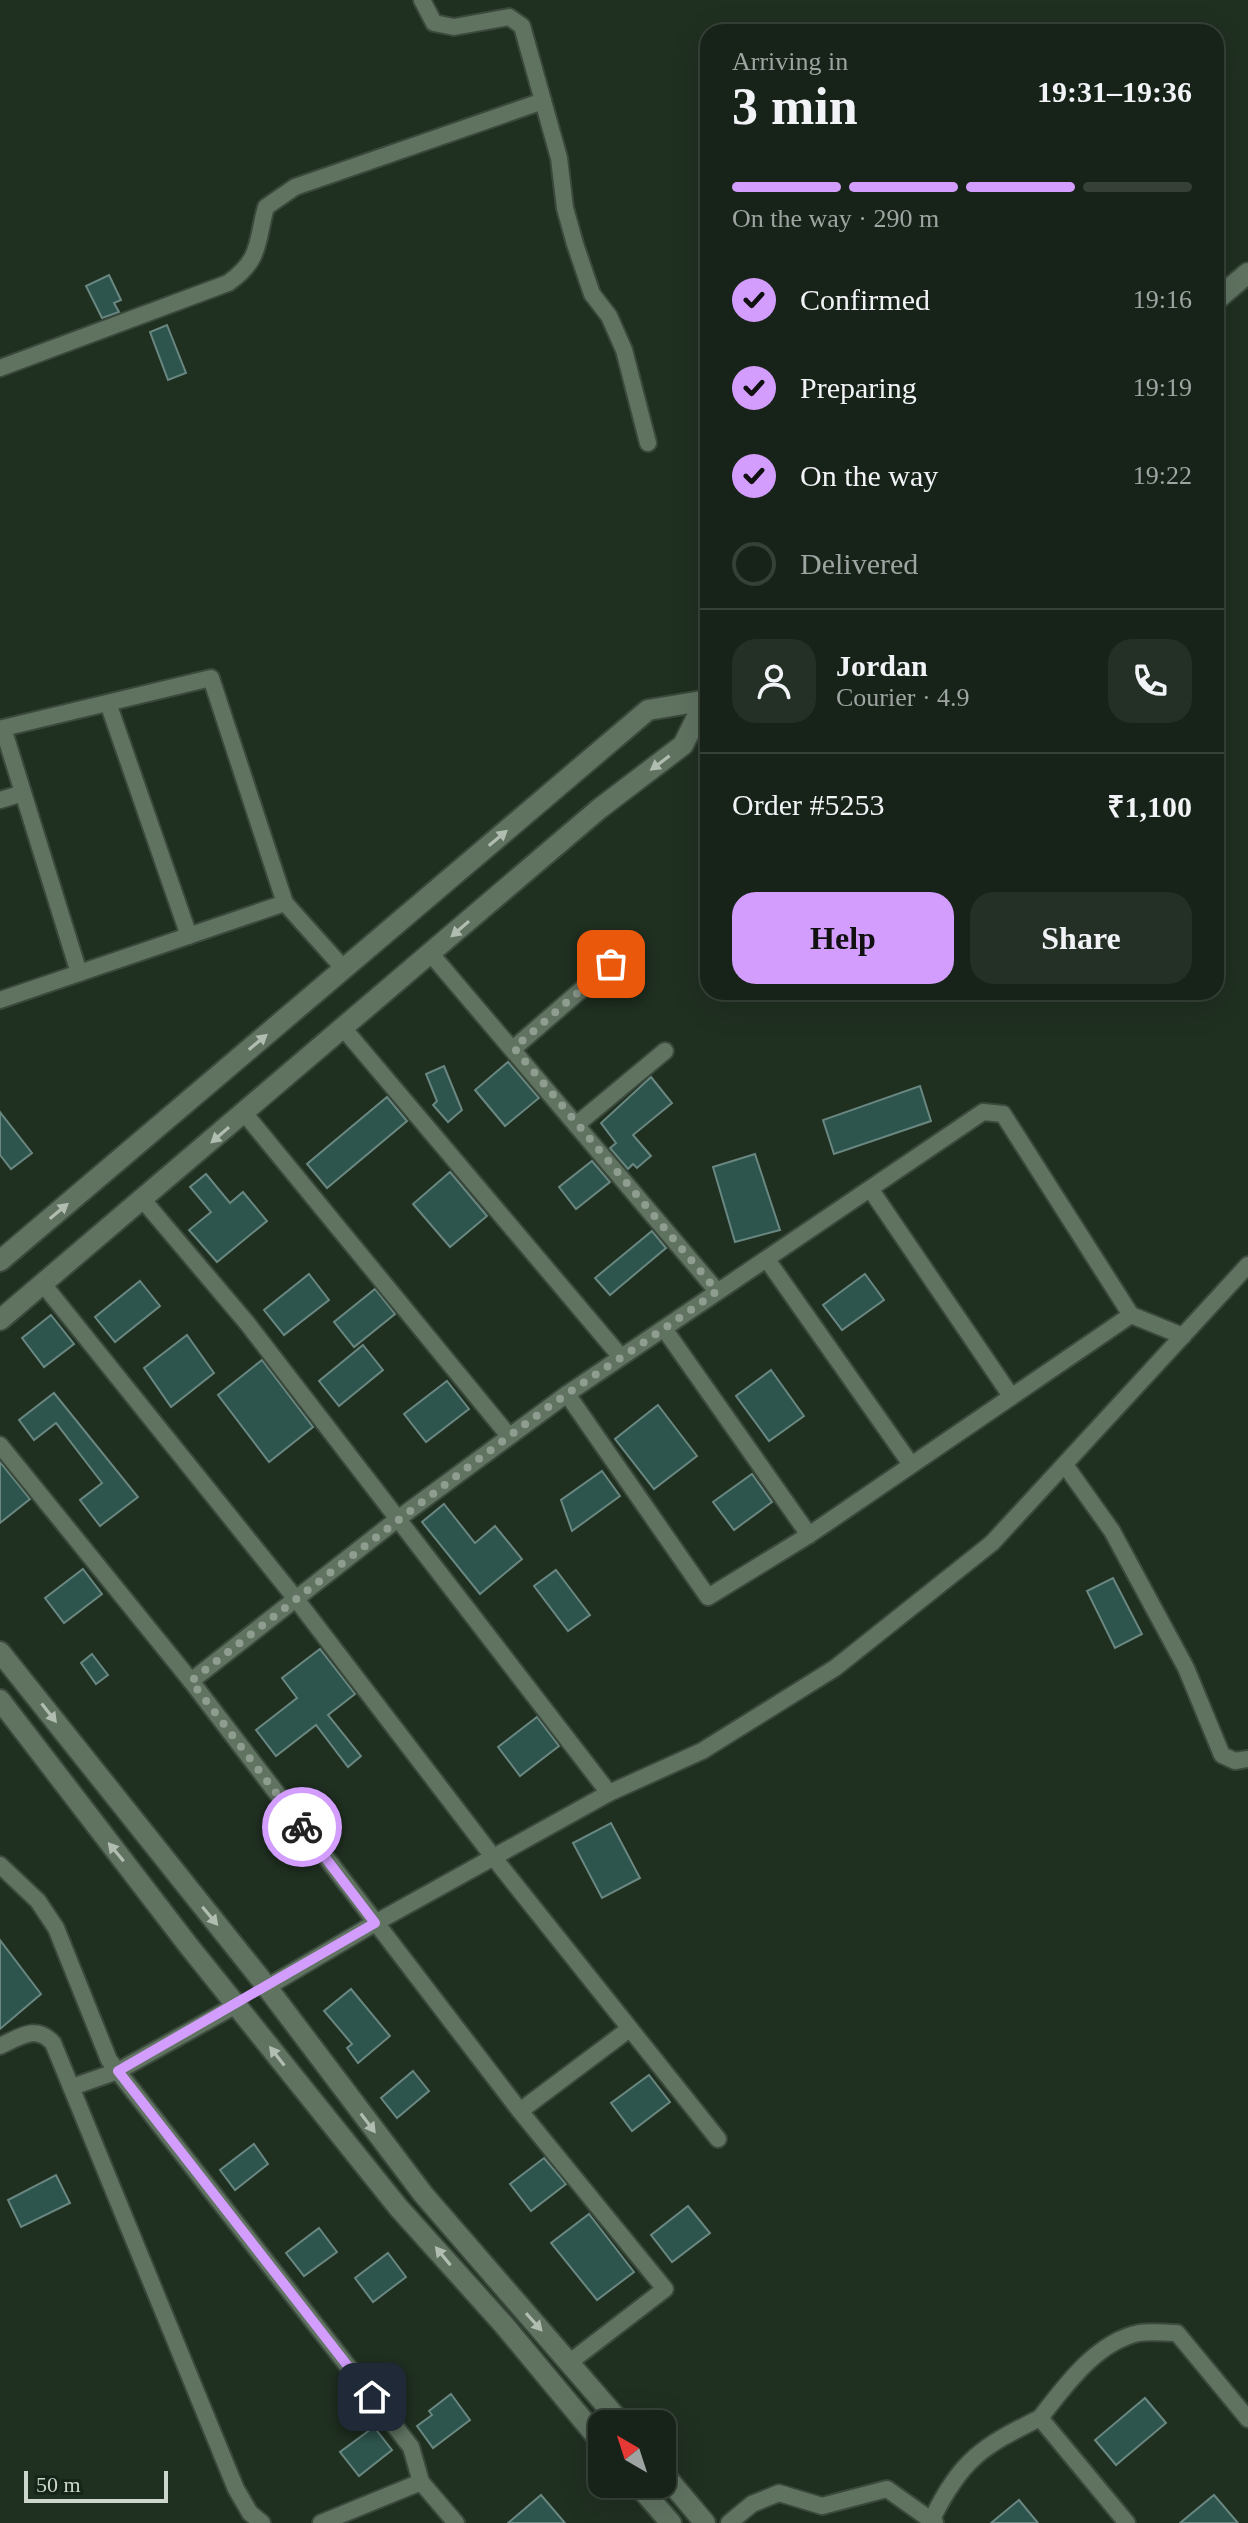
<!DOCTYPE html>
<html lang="en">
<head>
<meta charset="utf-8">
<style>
  body { margin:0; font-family:Georgia,serif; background:#242f25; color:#f1f3f6; height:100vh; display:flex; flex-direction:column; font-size:30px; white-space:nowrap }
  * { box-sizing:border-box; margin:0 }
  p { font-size:26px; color:#9ea4a2 }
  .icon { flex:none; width:44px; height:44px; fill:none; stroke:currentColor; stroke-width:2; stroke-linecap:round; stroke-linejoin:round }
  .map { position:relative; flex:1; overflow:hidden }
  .panel { position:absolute; left:700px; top:24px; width:524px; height:976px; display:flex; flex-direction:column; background:#172318; border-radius:24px; box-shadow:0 8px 32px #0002,0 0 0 2px #364037 }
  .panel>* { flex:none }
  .needle { width:52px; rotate:321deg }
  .tools { position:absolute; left:588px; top:2410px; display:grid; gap:16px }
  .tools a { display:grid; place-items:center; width:88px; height:88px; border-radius:16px; background:#172318; box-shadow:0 8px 32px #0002,0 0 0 2px #364037; font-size:40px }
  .scale { position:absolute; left:24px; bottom:20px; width:144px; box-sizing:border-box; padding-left:8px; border:4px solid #ccd6cc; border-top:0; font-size:22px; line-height:28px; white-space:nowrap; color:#ccd6cc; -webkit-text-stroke:6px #152517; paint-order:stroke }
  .pin { position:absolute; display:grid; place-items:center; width:68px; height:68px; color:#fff; margin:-34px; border-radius:16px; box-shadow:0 4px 12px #0006 }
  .courier { position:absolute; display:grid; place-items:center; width:80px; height:80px; margin:-40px; border:6px solid #d29dfd; border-radius:50%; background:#fff; color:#222; box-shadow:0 2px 10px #0007 }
  .head em { font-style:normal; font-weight:700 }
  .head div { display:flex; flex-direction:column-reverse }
  .head { display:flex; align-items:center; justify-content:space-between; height:136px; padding:0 32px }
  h1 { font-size:52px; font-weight:700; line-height:60px }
  .bar { display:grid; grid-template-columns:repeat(4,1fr); gap:12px 8px; align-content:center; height:96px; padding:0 32px }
  .bar i { height:10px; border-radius:6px; background:#364037 }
  .bar .active { background:#d29dfd }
  .bar p { grid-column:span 4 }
  .line { display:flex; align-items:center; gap:20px; padding:0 32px; border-top:2px solid #364037 }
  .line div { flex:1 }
  .round { display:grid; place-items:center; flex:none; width:84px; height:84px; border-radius:24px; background:#242f25 }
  ol { padding:0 32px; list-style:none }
  li { display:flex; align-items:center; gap:24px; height:88px }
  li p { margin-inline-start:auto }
  li .icon { padding:8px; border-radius:50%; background:#d29dfd; color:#111; stroke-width:4 }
  li:last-child { color:#9ea4a2 }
  li i { width:44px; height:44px; border:4px solid #364037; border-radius:50% }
  .button { display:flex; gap:16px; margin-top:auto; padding:16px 32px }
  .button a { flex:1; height:92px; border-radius:24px; background:#d29dfd; color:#111; font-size:32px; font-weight:700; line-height:92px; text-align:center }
  .button a+a { background:#242f25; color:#f1f3f6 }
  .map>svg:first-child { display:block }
</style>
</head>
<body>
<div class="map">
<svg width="1248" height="2523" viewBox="0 0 1248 2523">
  <rect width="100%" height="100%" fill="#1f2f20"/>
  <g fill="#2e554d" stroke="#698780" stroke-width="2">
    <polygon points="109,275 121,300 114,303 119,312 102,318 86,286"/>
    <polygon points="167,325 186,373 168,380 150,332"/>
    <polygon points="508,1062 539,1098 505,1126 475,1090"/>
    <polygon points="444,1066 462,1110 448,1122 433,1105 437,1101 426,1074"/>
    <polygon points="651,1077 672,1103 633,1135 651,1156 637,1168 633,1164 628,1169 610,1148 616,1143 601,1123"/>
    <polygon points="920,1086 931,1121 834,1154 823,1120"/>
    <polygon points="387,1097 407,1121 327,1188 307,1164"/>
    <polygon points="0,1112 32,1153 11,1169 0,1155"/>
    <polygon points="755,1154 780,1230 735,1242 713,1167"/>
    <polygon points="592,1161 610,1182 576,1209 559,1187"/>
    <polygon points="450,1172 487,1216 450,1247 413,1204"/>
    <polygon points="206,1174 230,1203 243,1192 267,1221 217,1262 189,1230 211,1212 190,1187"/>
    <polygon points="652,1231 666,1248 610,1295 595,1278"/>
    <polygon points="309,1274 329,1300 284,1335 264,1310"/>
    <polygon points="865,1274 884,1300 842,1330 823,1305"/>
    <polygon points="140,1281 160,1306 115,1342 95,1317"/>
    <polygon points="375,1289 395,1314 354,1347 334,1322"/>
    <polygon points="51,1315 74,1344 44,1367 22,1338"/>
    <polygon points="187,1335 214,1373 171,1407 144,1368"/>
    <polygon points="363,1345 383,1370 339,1406 319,1381"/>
    <polygon points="262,1360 313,1427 269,1462 218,1395"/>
    <polygon points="771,1370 804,1416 769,1441 736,1396"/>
    <polygon points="447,1381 469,1409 426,1442 404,1414"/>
    <polygon points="54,1393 138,1497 100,1526 80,1500 102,1483 56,1423 34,1440 19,1420"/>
    <polygon points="658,1405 697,1456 654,1489 615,1439"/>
    <polygon points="0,1462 30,1499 0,1523"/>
    <polygon points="602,1471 620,1496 572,1531 561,1500"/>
    <polygon points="752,1474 772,1502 734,1530 713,1502"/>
    <polygon points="444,1504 475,1543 495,1526 522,1559 480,1594 422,1522"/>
    <polygon points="83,1569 102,1594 64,1623 45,1598"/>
    <polygon points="556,1570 590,1615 568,1631 534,1586"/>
    <polygon points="1113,1578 1142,1634 1115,1648 1087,1591"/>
    <polygon points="320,1649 355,1694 328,1715 361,1756 348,1767 316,1725 276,1756 256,1730 297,1698 282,1678"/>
    <polygon points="92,1654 108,1675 96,1684 81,1663"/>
    <polygon points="537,1717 559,1746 520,1776 498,1747"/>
    <polygon points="611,1823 640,1878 602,1898 573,1843"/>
    <polygon points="0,1940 41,1994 0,2029"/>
    <polygon points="351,1989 390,2036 358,2063 347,2048 352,2044 324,2011"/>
    <polygon points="413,2071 429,2091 397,2118 381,2098"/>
    <polygon points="649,2075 670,2102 632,2131 611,2103"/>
    <polygon points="254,2144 268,2164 235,2190 220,2170"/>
    <polygon points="544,2158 566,2184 531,2211 510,2184"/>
    <polygon points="56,2175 70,2203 21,2227 8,2200"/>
    <polygon points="688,2206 710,2233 672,2262 651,2235"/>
    <polygon points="589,2214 634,2272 597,2300 551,2243"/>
    <polygon points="319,2228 337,2252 304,2276 286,2253"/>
    <polygon points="388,2253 406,2277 373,2302 355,2278"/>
    <polygon points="451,2394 470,2420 433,2448 417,2426 432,2415 429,2411"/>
    <polygon points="1145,2398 1166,2423 1116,2465 1095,2440"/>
    <polygon points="374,2427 392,2450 359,2476 340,2452"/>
    <polygon points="541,2495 565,2523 508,2523"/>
    <polygon points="1214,2495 1238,2523 1180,2523"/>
    <polygon points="1019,2500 1038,2523 991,2523"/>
  </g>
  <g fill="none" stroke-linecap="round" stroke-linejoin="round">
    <defs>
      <g id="minor">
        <polyline points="422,0 434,23 454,27 509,17 522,26 559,158 565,208 575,244 592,294 609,316 624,350 648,443"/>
        <path d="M 0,368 L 228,283 C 262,259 256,242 266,207 L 295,187 L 543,101"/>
        <polyline points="108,703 189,936"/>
        <polyline points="0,800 23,793"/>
        <polyline points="431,954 717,1291"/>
        <polyline points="79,973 3,728 211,678 285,903"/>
        <polyline points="0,1000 285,903 344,969"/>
        <polyline points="344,1029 621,1357"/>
        <polyline points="514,1048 611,964"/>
        <polyline points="245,1114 509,1436"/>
        <polyline points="576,1125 665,1051"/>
        <polyline points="871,1190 1011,1396"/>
        <polyline points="143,1200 247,1323 609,1793"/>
        <polyline points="768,1261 910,1463"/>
        <polyline points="43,1284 296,1599 494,1858 718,2139"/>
        <polyline points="665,1330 809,1535"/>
        <polyline points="567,1394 708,1597 809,1535 1131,1315"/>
        <polyline points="0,1445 191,1681 520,2111 665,2289 570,2362"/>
        <polyline points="1065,1465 1112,1531 1186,1668 1222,1755 1235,1761 1248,1759"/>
        <polyline points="191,1681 399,1518 567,1394 983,1112 1003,1114 1131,1315 1183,1336"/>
        <polyline points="0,1865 38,1901 56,1928 109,2060 411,2447 421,2482 456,2523"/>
        <polyline points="267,1987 375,1923 609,1793 702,1751 835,1668 992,1543 1248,1265"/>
        <path d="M 0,2046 C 20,2037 36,2024 53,2043 L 236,2489 L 250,2513 L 262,2523"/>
        <polyline points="72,2087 118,2071 236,2005"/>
        <polyline points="520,2111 628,2030"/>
        <path d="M 1040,2418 C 1065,2386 1096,2342 1139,2333 C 1151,2331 1165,2333 1177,2333 L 1248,2419"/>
        <path d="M 932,2519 C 961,2460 981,2447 1040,2418 L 1127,2523"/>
        <polyline points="321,2523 421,2482"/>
        <polyline points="729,2523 752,2504 779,2493 822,2506 887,2489 935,2523"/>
      </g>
      <g id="tertiary">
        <polyline points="1216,300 1248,273"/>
        <polyline points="0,1261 648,710 708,700"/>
        <polyline points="0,1320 599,809 683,745 705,701"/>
        <polyline points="0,1652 260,1978 423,2194 622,2424"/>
        <polyline points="0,1700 188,1945 398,2207 504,2325 602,2443"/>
        <polyline points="662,2472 705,2523"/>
        <polyline points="637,2484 671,2523"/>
      </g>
    </defs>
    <use href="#minor" stroke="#3a493c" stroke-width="20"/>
    <use href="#tertiary" stroke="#3a493c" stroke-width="24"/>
    <use href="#minor" stroke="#607361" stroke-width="16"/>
    <use href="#tertiary" stroke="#607361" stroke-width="20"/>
  </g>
  <defs><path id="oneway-solid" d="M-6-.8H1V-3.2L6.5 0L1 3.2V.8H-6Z" transform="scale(2)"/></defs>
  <g fill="#b1bdb1">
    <use href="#oneway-solid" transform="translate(660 763) rotate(143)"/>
    <use href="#oneway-solid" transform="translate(498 838) rotate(-40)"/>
    <use href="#oneway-solid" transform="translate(460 929) rotate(139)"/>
    <use href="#oneway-solid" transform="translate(258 1042) rotate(-40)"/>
    <use href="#oneway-solid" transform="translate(220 1135) rotate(139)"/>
    <use href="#oneway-solid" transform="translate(59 1211) rotate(-40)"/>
    <use href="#oneway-solid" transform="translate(49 1713) rotate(52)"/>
    <use href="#oneway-solid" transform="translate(116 1852) rotate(-130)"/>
    <use href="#oneway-solid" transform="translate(210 1916) rotate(50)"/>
    <use href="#oneway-solid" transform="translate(277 2056) rotate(-128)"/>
    <use href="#oneway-solid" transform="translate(368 2123) rotate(53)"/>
    <use href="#oneway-solid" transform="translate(443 2256) rotate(-129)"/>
    <use href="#oneway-solid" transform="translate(534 2322) rotate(48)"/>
  </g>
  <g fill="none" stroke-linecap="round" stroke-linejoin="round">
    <path stroke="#8f9c90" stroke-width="8" stroke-dasharray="0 14.4" d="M 302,1827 L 191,1681 C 309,1589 427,1497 547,1408 C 603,1368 662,1332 717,1291 L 514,1048 L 611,964"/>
    <polyline stroke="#d29dfd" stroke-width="10" points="302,1827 375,1923 118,2071 372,2397"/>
  </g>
</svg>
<div class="tools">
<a><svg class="needle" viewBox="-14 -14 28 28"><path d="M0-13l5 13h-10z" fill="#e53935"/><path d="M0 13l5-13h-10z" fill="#9ea4a2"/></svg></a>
</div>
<div class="scale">50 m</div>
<div class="pin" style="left:611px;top:964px;background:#ea580c"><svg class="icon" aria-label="bag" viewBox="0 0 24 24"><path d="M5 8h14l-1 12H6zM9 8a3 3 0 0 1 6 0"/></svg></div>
<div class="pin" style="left:372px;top:2397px;background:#1f2937"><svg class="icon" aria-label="home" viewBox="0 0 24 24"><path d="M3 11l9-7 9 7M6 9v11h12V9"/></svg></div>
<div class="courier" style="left:302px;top:1827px"><svg class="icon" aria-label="bike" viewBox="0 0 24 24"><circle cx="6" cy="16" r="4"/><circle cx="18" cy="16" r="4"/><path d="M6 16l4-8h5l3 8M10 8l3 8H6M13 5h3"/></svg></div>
<section class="panel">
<div class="head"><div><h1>3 min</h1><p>Arriving in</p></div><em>19:31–19:36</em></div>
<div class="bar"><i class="active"></i><i class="active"></i><i class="active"></i><i></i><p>On the way · 290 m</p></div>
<ol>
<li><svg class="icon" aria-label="check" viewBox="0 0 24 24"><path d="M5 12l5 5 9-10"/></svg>Confirmed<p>19:16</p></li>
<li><svg class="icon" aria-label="check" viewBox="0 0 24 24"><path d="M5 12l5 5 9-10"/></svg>Preparing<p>19:19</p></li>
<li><svg class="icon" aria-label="check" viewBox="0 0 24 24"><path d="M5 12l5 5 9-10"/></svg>On the way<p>19:22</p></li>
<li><i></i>Delivered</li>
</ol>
<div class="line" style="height:144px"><a class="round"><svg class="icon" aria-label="person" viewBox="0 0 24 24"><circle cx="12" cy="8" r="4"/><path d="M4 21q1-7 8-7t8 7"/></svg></a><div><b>Jordan</b><p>Courier · 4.9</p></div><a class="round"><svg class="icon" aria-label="phone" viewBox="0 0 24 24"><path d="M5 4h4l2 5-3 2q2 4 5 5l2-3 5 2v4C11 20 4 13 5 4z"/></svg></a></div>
<div class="line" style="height:104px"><div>Order #5253</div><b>₹1,100</b></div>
<div class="button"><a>Help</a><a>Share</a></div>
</section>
</div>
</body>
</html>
